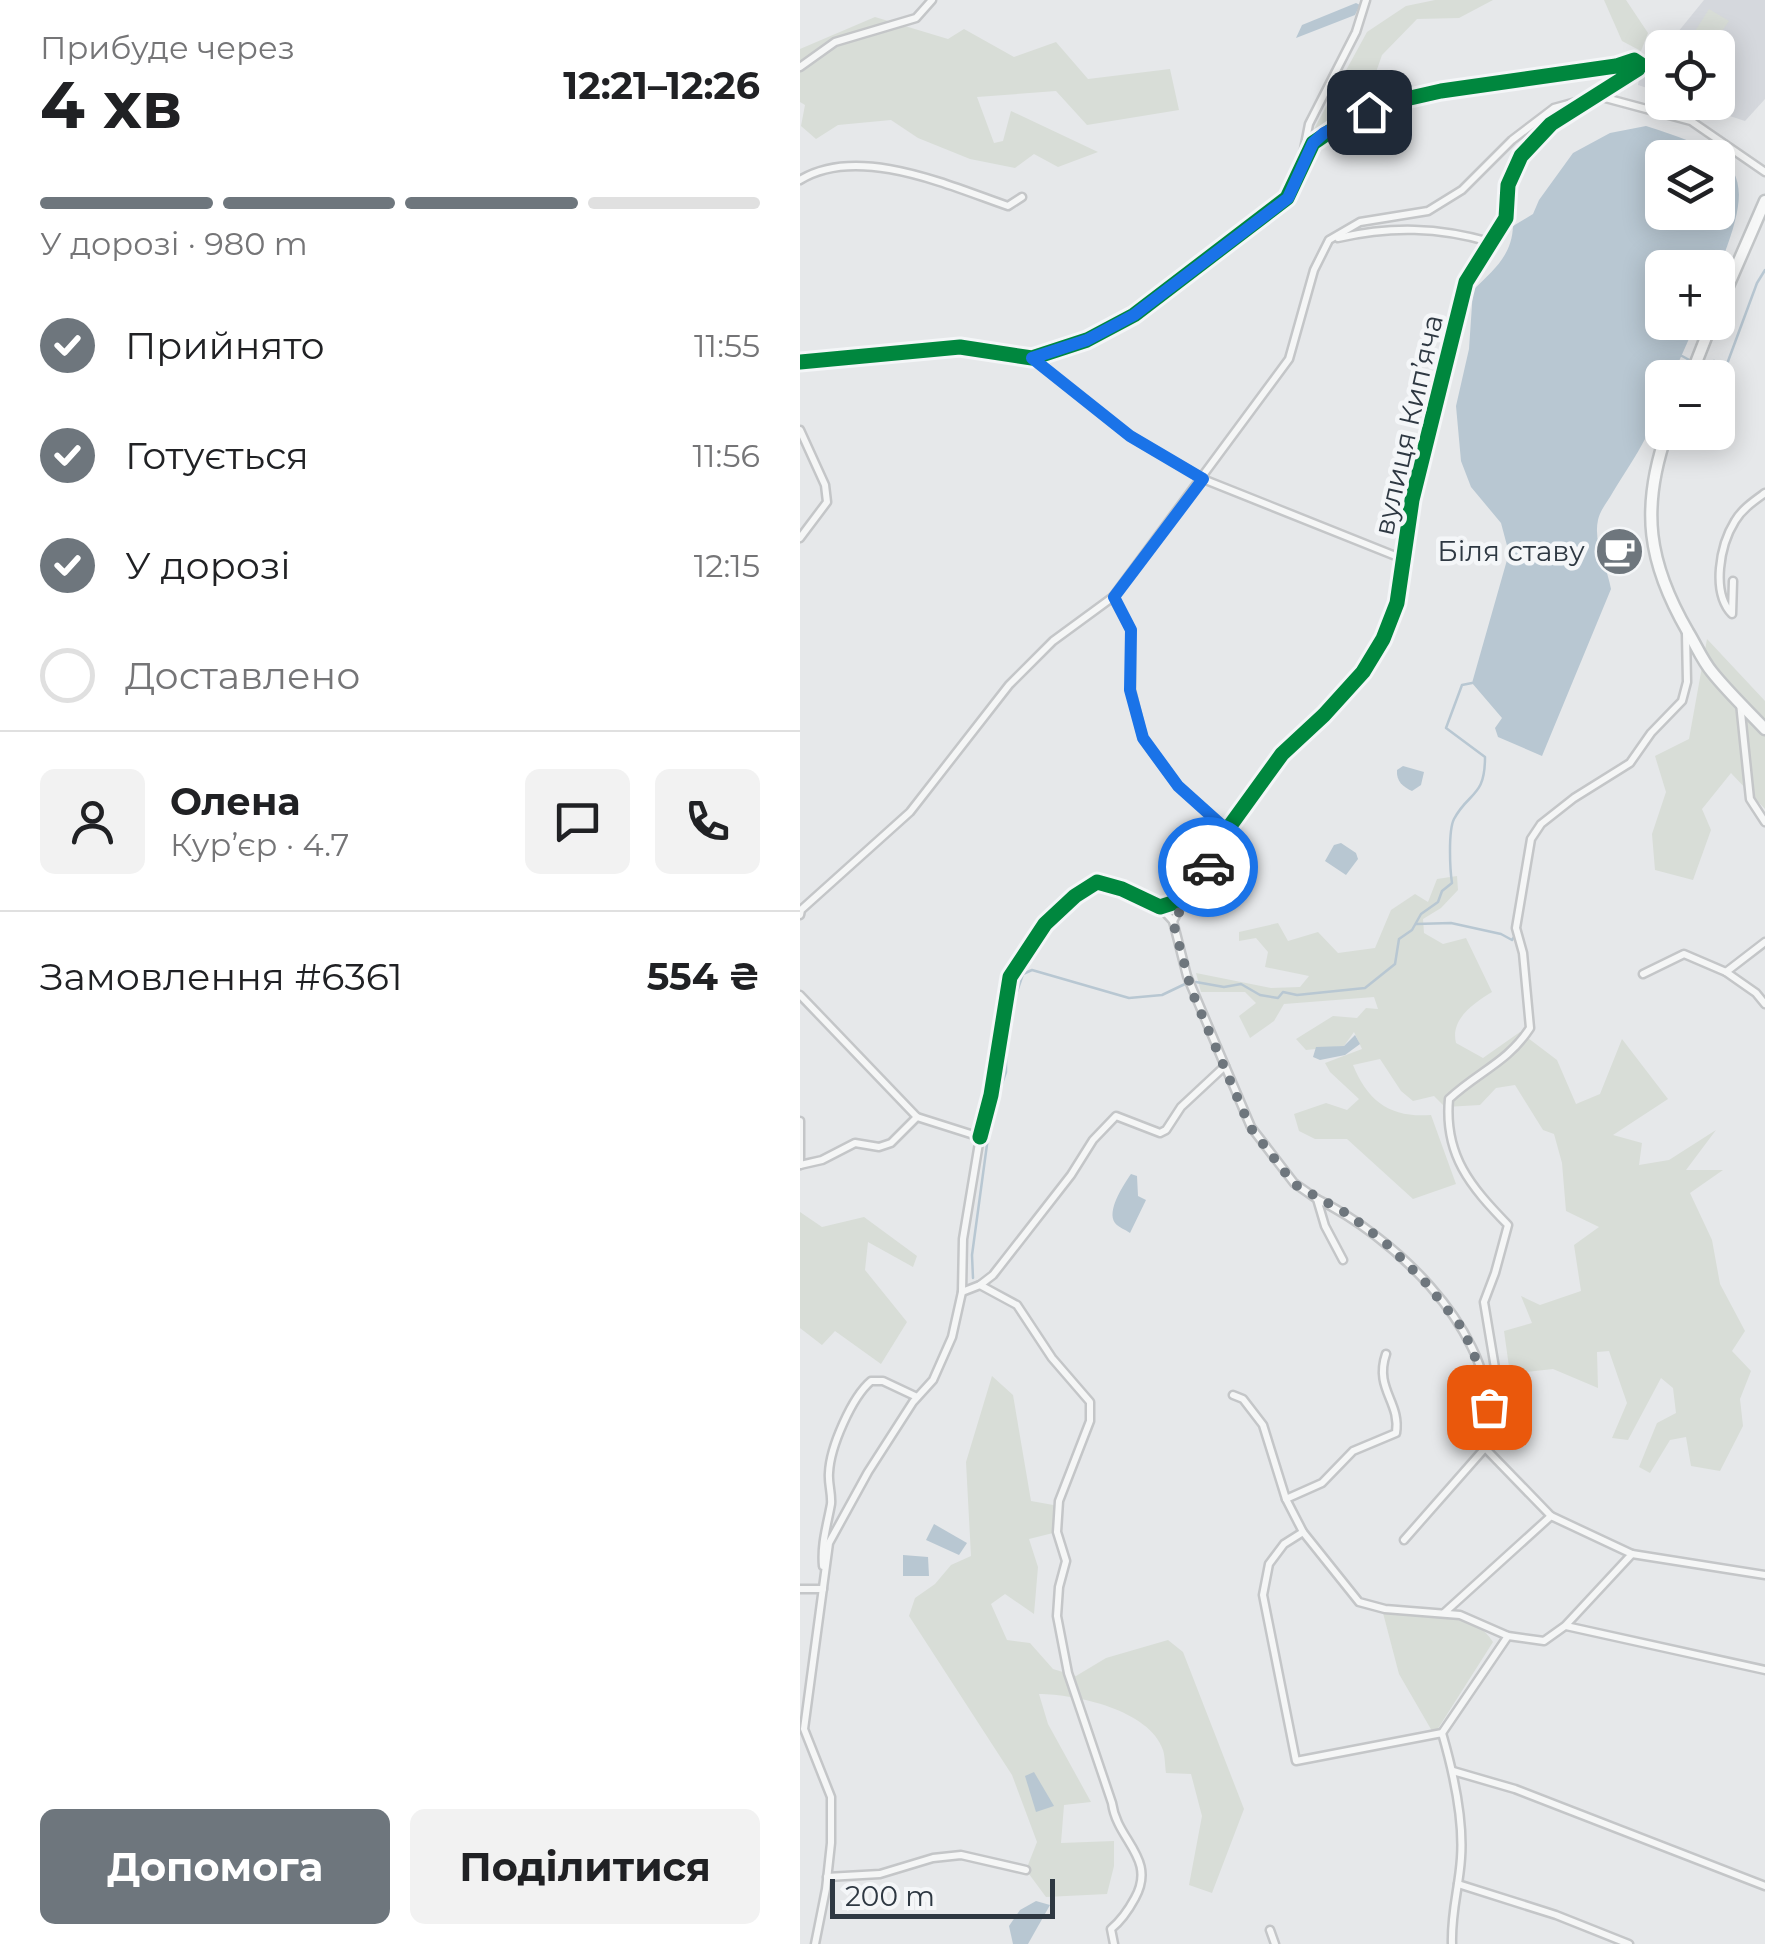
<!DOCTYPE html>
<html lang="uk">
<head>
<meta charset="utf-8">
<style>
  body { margin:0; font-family:Montserrat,sans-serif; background:#f2f2f2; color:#202124; height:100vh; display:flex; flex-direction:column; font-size:38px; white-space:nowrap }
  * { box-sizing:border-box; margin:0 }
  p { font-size:32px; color:#757577 }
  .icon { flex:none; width:55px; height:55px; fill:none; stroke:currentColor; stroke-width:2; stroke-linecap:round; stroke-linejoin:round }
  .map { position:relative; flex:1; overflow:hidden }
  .drawer { display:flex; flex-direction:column; background:#fff; width:800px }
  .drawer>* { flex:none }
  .fabs { position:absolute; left:845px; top:30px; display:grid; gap:20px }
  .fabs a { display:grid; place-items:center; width:90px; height:90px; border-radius:15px; background:#fff; box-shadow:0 5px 25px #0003; font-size:50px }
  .scale { position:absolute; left:30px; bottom:25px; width:225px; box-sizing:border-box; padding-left:10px; border:5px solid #2e3842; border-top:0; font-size:28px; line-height:35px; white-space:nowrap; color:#2e3842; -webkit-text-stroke:8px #f4f6f8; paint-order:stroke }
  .pin { position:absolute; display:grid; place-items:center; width:85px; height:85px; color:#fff; margin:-42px; border-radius:20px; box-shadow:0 5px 15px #0006 }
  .courier { position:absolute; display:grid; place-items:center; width:100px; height:100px; margin:-50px; border:8px solid #1a73e8; border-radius:50%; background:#fff; color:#222; box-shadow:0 2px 12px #0007 }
  .summary em { font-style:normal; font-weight:700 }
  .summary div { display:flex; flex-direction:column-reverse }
  .summary { display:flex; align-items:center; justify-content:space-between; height:170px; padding:0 40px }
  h1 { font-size:65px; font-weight:700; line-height:75px }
  .bar { display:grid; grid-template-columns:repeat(4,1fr); gap:15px 10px; align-content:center; height:120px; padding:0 40px }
  .bar i { height:12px; border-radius:8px; background:#e0e0e0 }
  .bar .selected { background:#6e767d }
  .bar p { grid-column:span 4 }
  .line { display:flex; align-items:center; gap:25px; padding:0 40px; border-top:2px solid #e0e0e0 }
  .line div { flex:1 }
  .round { display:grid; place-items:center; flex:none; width:105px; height:105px; border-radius:15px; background:#f2f2f2 }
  ol { padding:0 40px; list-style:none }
  li { display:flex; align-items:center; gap:30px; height:110px }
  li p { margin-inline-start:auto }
  li .icon { padding:10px; border-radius:50%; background:#6e767d; color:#fff; stroke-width:4 }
  li:last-child { color:#757577 }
  li i { width:55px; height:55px; border:5px solid #e0e0e0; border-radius:50% }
  .button { display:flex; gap:20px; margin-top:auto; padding:20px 40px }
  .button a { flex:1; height:115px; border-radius:15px; background:#6e767d; color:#fff; font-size:40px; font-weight:700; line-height:115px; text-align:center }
  .button a+a { background:#f2f2f2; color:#202124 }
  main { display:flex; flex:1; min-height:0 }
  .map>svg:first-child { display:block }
</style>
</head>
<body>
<main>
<section class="drawer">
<div class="summary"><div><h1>4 хв</h1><p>Прибуде через</p></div><em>12:21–12:26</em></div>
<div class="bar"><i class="selected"></i><i class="selected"></i><i class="selected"></i><i></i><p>У дорозі · 980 m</p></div>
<ol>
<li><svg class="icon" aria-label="check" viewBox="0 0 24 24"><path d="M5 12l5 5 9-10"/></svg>Прийнято<p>11:55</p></li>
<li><svg class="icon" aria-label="check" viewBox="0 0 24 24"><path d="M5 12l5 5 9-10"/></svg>Готується<p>11:56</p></li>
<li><svg class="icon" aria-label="check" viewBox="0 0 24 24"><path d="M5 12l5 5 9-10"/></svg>У дорозі<p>12:15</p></li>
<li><i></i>Доставлено</li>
</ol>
<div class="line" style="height:180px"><a class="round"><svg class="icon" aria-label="person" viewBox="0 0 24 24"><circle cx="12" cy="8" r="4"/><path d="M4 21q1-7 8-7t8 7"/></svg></a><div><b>Олена</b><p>Кур’єр · 4.7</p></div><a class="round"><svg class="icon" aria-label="chat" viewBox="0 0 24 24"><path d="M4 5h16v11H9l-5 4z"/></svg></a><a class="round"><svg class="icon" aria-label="phone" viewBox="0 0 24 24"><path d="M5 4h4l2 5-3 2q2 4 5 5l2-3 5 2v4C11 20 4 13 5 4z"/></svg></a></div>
<div class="line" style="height:130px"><div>Замовлення #6361</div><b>554 ₴</b></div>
<div class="button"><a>Допомога</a><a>Поділитися</a></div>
</section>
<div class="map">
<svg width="965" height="1944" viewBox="0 0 965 1944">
  <rect width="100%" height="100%" fill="#e6e8ea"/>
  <g fill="#d5d8dd">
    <polygon points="904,0 965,0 965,99 945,121 890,103 918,102 918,48 865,48"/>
    <polygon points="862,50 862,93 838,85 841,70"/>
  </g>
  <g fill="#d8ddd7">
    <path d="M 635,0 L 693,0 L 659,18 L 617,19 L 582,55 L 575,75 C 548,87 545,117 514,129 L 567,32 L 606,6 Z"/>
    <polygon points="804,0 826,0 848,33 841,51 822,41"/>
    <polygon points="909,9 929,21 911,47 885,47"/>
    <polygon points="75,17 148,39 164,29 214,57 256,42 288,79 370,69 379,110 287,125 256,91 177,97 194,143 203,141 211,111 298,152 258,167 234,154 215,168 170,159 118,138 91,120 38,125 16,139 1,126 5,105 0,102 0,49"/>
    <polygon points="907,639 965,701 965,809 931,773 902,809 911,830 893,880 855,870 852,834 866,792 855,756 889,739"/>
    <path d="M 657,876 L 658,890 L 641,908 L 623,919 L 624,933 L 643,944 L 666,938 L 692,992 C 674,1003 650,1019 656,1043 L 683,1058 L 720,1032 L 757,1060 L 776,1104 L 800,1094 L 822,1039 L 868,1099 L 813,1135 L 842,1143 L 839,1165 L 869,1160 L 916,1130 L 886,1170 L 923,1170 L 890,1193 L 912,1240 L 920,1284 L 945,1331 L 932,1351 L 951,1371 L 940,1399 L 943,1426 L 920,1471 L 891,1466 L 886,1437 L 870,1440 L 850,1473 L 839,1467 L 857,1423 L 876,1413 L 873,1388 L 861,1378 L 828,1440 L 812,1438 L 827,1403 L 809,1351 L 797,1352 L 798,1388 L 753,1369 L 710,1374 L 704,1331 L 732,1323 L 721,1296 L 740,1305 L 781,1291 L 774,1245 L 799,1227 L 766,1211 L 762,1163 L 754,1134 L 743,1130 L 715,1085 L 696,1088 L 680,1105 L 645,1107 L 634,1096 L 613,1101 L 601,1091 L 580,1059 L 553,1065 C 568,1102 591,1118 631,1115 L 656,1184 L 613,1199 L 547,1139 L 515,1139 L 499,1131 L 494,1114 L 526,1103 L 547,1110 L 559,1099 L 530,1072 L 525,1063 L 562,1049 L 554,1032 L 544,1046 L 506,1050 L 496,1039 L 533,1016 L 557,1018 L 566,1008 L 578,1009 L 574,997 L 484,1004 L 474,1021 L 450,1038 L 439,1016 L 456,1003 L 445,992 L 401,992 L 396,973 L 471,988 L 500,987 L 509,976 L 465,967 L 468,952 L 456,938 L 439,941 L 439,932 L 478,923 L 488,941 L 518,932 L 538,953 L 575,948 L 591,910 L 615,894 L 628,902 L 637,879 Z"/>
    <polygon points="0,1212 22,1227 64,1217 117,1256 113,1267 68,1242 65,1270 107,1322 81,1364 35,1331 22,1345 0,1328"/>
    <path d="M 192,1376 L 213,1395 L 231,1501 L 259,1506 L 257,1532 L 229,1539 L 238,1567 L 234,1614 L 205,1594 L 191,1604 L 207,1640 L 230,1643 L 253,1669 L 276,1676 L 306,1658 L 368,1640 L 383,1652 L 444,1809 L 412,1893 L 389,1885 L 402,1816 L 391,1774 L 366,1773 C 365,1766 365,1756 363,1750 C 350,1710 275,1694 239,1694 L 248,1724 L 291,1802 L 264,1805 L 261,1843 L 314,1841 L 314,1866 L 307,1894 L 246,1897 L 226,1870 L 237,1842 L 212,1775 L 109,1616 L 115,1598 L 135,1584 L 151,1565 L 171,1556 L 166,1462 Z"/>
    <path d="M 583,1613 C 618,1613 673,1609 693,1642 L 637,1730 L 632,1731 L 599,1674 Z"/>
  </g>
  <g fill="#b8c7d2" fill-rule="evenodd">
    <polygon points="556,3 560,5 555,15 496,38 502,25"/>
    <path d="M 846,126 C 944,157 958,171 918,270 L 918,268 L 862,268 L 862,322 L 896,323 L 872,377 L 862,378 C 862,421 835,456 813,492 C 808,501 800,510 798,520 C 793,543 807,566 811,589 L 742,756 L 698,737 L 695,728 L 702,718 L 672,683 L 709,553 L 701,523 L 671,487 L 661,461 L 656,406 L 669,349 L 673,290 C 694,270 712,255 713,226 L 733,214 L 739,200 L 773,153 L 810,133 ZM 862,158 L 918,158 L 918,212 L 862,212 Z"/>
    <path d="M 603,766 L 624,772 L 621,785 L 612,791 C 603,787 596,781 597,770 Z"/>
    <polygon points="541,843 556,853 558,859 546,875 525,861 534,845"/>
    <polygon points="555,1035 560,1044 545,1055 520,1060 513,1057 516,1047 544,1046"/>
    <path d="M 331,1174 L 337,1176 L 338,1196 L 346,1200 L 330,1233 C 325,1229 319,1228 315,1223 C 306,1211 324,1184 331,1174 Z"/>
    <polygon points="134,1524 167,1543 159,1555 126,1540"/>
    <polygon points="103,1555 128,1557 129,1576 103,1576"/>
    <polygon points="234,1772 254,1806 236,1812 225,1776"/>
    <polygon points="236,1901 250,1905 228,1944 213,1944 209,1926 220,1910"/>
  </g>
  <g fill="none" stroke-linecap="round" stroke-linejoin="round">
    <g stroke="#b8c7d2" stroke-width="2.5">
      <polyline points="882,356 893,362"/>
      <polyline points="900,366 914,361 927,364 957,283 965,270"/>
      <polyline points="616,924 651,923 701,934 712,940 714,937"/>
      <path d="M 396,982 L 424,987 L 441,984 L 460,995 L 478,998 L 483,992 L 497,995 L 565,988 L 595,964 L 599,939 L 612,930 L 621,914 L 638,902 L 642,891 L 652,883 C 650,870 648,831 654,819 C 669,791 685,798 685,757 L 646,728 L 662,685 L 672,683"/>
      <polyline points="173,1278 172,1255 191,1115 206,1072 206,1024 223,974 232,970 329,998 362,995 385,984"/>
    </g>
    <defs>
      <g id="minor">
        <polyline points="0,67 35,42 116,18 132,0"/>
        <polyline points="501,165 509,124 556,32 566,0"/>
        <path d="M 0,180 C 58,144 150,186 208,206 L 222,197"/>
        <path d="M 538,238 C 591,226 638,227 690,242"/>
        <polyline points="233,359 330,436 403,479 603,559"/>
        <polyline points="0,362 160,347 232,358 287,340 334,315 487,198 513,143 541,124 597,101 641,91 816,66 834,60 840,64 838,69 751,124 721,156 708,185 706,218 666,282 612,500 597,603 583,639 563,672 524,715 482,754 427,830 409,866 385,899 360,907 322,889 297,882 275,896 245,924 210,977 191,1095 180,1137"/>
        <polyline points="0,430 25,485 27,502 0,538"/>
        <path d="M 933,581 L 932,614 C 911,592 920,545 935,521 C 942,509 954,501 965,493"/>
        <polyline points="313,597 331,630 331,690 343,739 378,786 427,830"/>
        <polyline points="940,703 950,799 965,822"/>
        <polyline points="0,915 1,910 110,812 209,685 253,641 313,597 489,359 514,270 529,240 560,222 628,211 662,190 712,140 754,108 798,96 891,121 965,172"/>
        <polyline points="373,921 384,901"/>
        <polyline points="926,972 956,993 965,1004"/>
        <polyline points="843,974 884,954 926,972 965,942"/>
        <polyline points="0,995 117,1117 180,1137 163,1239 162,1292 152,1337 133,1380 113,1402 68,1472 29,1543 4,1729 31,1797 31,1843 26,1889 15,1944"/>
        <polyline points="425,1066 451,1127 494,1183 517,1199 525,1226 543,1260"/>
        <polyline points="0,1121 0,1165"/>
        <polyline points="0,1165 22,1160 55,1143 79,1147 91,1143 117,1117"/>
        <path d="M 517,1199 C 591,1235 687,1324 689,1413"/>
        <path d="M 180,1285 L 217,1305 L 252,1358 L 290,1402 L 290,1421 L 259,1501 L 257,1532 L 266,1561 L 259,1587 L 257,1616 L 268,1673 L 312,1803 C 317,1841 357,1858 335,1898 C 328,1911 322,1920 311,1929 L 314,1944"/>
        <polyline points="162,1292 180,1285 193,1275 271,1175 293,1140 316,1116 360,1133 366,1130 381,1107 425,1066 387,976 373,921 360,907"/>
        <polyline points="433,1395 443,1399 463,1425 486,1499 503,1532 559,1602 585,1609 660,1615 708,1636 744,1641 765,1626 832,1554 751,1516 644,1613"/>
        <path d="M 685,1448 L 689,1414 L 697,1399 L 698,1386 L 684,1302 L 695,1273 L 708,1225 C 670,1186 644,1155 649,1099 C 679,1071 707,1063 730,1028 L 723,953 L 716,928 L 731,839 L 741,824 L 774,798 L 830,763 L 851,733 L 882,701 L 887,682 L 886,634"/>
        <path d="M 486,1499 L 522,1483 L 553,1451 L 596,1433 C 601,1402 574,1389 586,1354"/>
        <path d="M 503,1532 L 484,1544 L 469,1564 L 463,1595 L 496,1761 L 642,1733 C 653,1771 664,1817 661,1858 C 659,1889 651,1911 652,1944"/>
        <polyline points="604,1540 685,1448 751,1516"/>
        <polyline points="832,1554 965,1575"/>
        <path d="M 23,1566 C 21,1544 27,1526 31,1504 C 32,1494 28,1483 29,1473 C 30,1447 52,1397 71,1381 L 83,1381 L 117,1397"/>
        <polyline points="0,1589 23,1589"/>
        <polyline points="766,1626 965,1670"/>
        <polyline points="642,1733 708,1636"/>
        <polyline points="653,1771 715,1789 965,1886"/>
        <polyline points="27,1877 80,1874 133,1858 161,1855 226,1870"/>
        <polyline points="658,1884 756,1915 829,1944"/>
        <polyline points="470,1930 475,1944"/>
      </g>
      <g id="primary">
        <polyline points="918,309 965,201"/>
        <polyline points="890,378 912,322"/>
        <path d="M 867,432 C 840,509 848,563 888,632 C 896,645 902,660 912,672 C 928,692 947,710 965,729"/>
      </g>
    </defs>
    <use href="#minor" stroke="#c4c6c8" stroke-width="11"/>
    <use href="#primary" stroke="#c2c5c7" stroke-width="15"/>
    <use href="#minor" stroke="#f5f6f6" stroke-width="6"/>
    <use href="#primary" stroke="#f7f8f8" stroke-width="10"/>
    <defs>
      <polyline id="cycleway" points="0,362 160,347 232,358 287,340 334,315 487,198 513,143 541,124 597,101 641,91 816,66 834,60 840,64 838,69 751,124 721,156 708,185 706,218 666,282 612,500 597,603 583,639 563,672 524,715 482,754 427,830 409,866 385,899 360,907 322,889 297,882 275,896 245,924 210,977 191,1095 180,1137"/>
    </defs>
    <use href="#cycleway" stroke="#f4f6f8" stroke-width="21"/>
    <use href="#cycleway" stroke="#00873e" stroke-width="15"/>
  </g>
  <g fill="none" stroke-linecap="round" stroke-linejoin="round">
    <polyline stroke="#6e767d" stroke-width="10" stroke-dasharray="0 18" points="408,867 373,922 392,992 450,1127 494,1184 551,1216 589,1246 626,1283 663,1329 683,1376 689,1407"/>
    <polyline stroke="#1a73e8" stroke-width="12" points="408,867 427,830 378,786 343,738 330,690 331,630 314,597 403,479 330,436 232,358 287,340 334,315 488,198 513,143 524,133 569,112"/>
  </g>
  <defs>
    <symbol id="cafe-disc" viewBox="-11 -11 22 22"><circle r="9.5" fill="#6e767d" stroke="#f4f6f8"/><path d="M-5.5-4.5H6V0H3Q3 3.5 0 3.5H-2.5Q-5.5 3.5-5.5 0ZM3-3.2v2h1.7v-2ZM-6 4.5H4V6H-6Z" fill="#fff"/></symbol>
  </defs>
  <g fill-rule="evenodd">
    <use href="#cafe-disc" x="792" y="524" width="55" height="55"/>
  </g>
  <g text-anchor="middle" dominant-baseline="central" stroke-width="9" stroke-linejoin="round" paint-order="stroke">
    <g font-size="28" fill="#2e3842" stroke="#f4f6f8">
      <text transform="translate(608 425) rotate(-77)">вулиця Кипʼяча</text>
    </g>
    <g font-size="28" fill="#2e3842" stroke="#f4f6f8" text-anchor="end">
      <text x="785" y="551">Біля ставу</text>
    </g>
  </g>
</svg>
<div class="fabs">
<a><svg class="icon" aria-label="locate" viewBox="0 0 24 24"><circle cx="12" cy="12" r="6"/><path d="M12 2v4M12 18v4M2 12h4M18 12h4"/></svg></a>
<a><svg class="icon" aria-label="layers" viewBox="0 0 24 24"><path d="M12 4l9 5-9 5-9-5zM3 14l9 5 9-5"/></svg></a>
<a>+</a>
<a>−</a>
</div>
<div class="scale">200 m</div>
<div class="pin" style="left:689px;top:1407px;background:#ea580c"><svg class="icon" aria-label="bag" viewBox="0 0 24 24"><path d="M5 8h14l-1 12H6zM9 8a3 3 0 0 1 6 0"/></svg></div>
<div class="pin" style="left:569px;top:112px;background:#1f2937"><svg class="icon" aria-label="home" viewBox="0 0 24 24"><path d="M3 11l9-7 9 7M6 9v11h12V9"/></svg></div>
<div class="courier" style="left:408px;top:867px"><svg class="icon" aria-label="car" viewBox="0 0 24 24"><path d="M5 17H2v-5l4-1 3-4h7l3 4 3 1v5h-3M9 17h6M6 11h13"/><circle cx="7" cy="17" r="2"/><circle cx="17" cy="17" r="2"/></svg></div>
</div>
</main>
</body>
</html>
